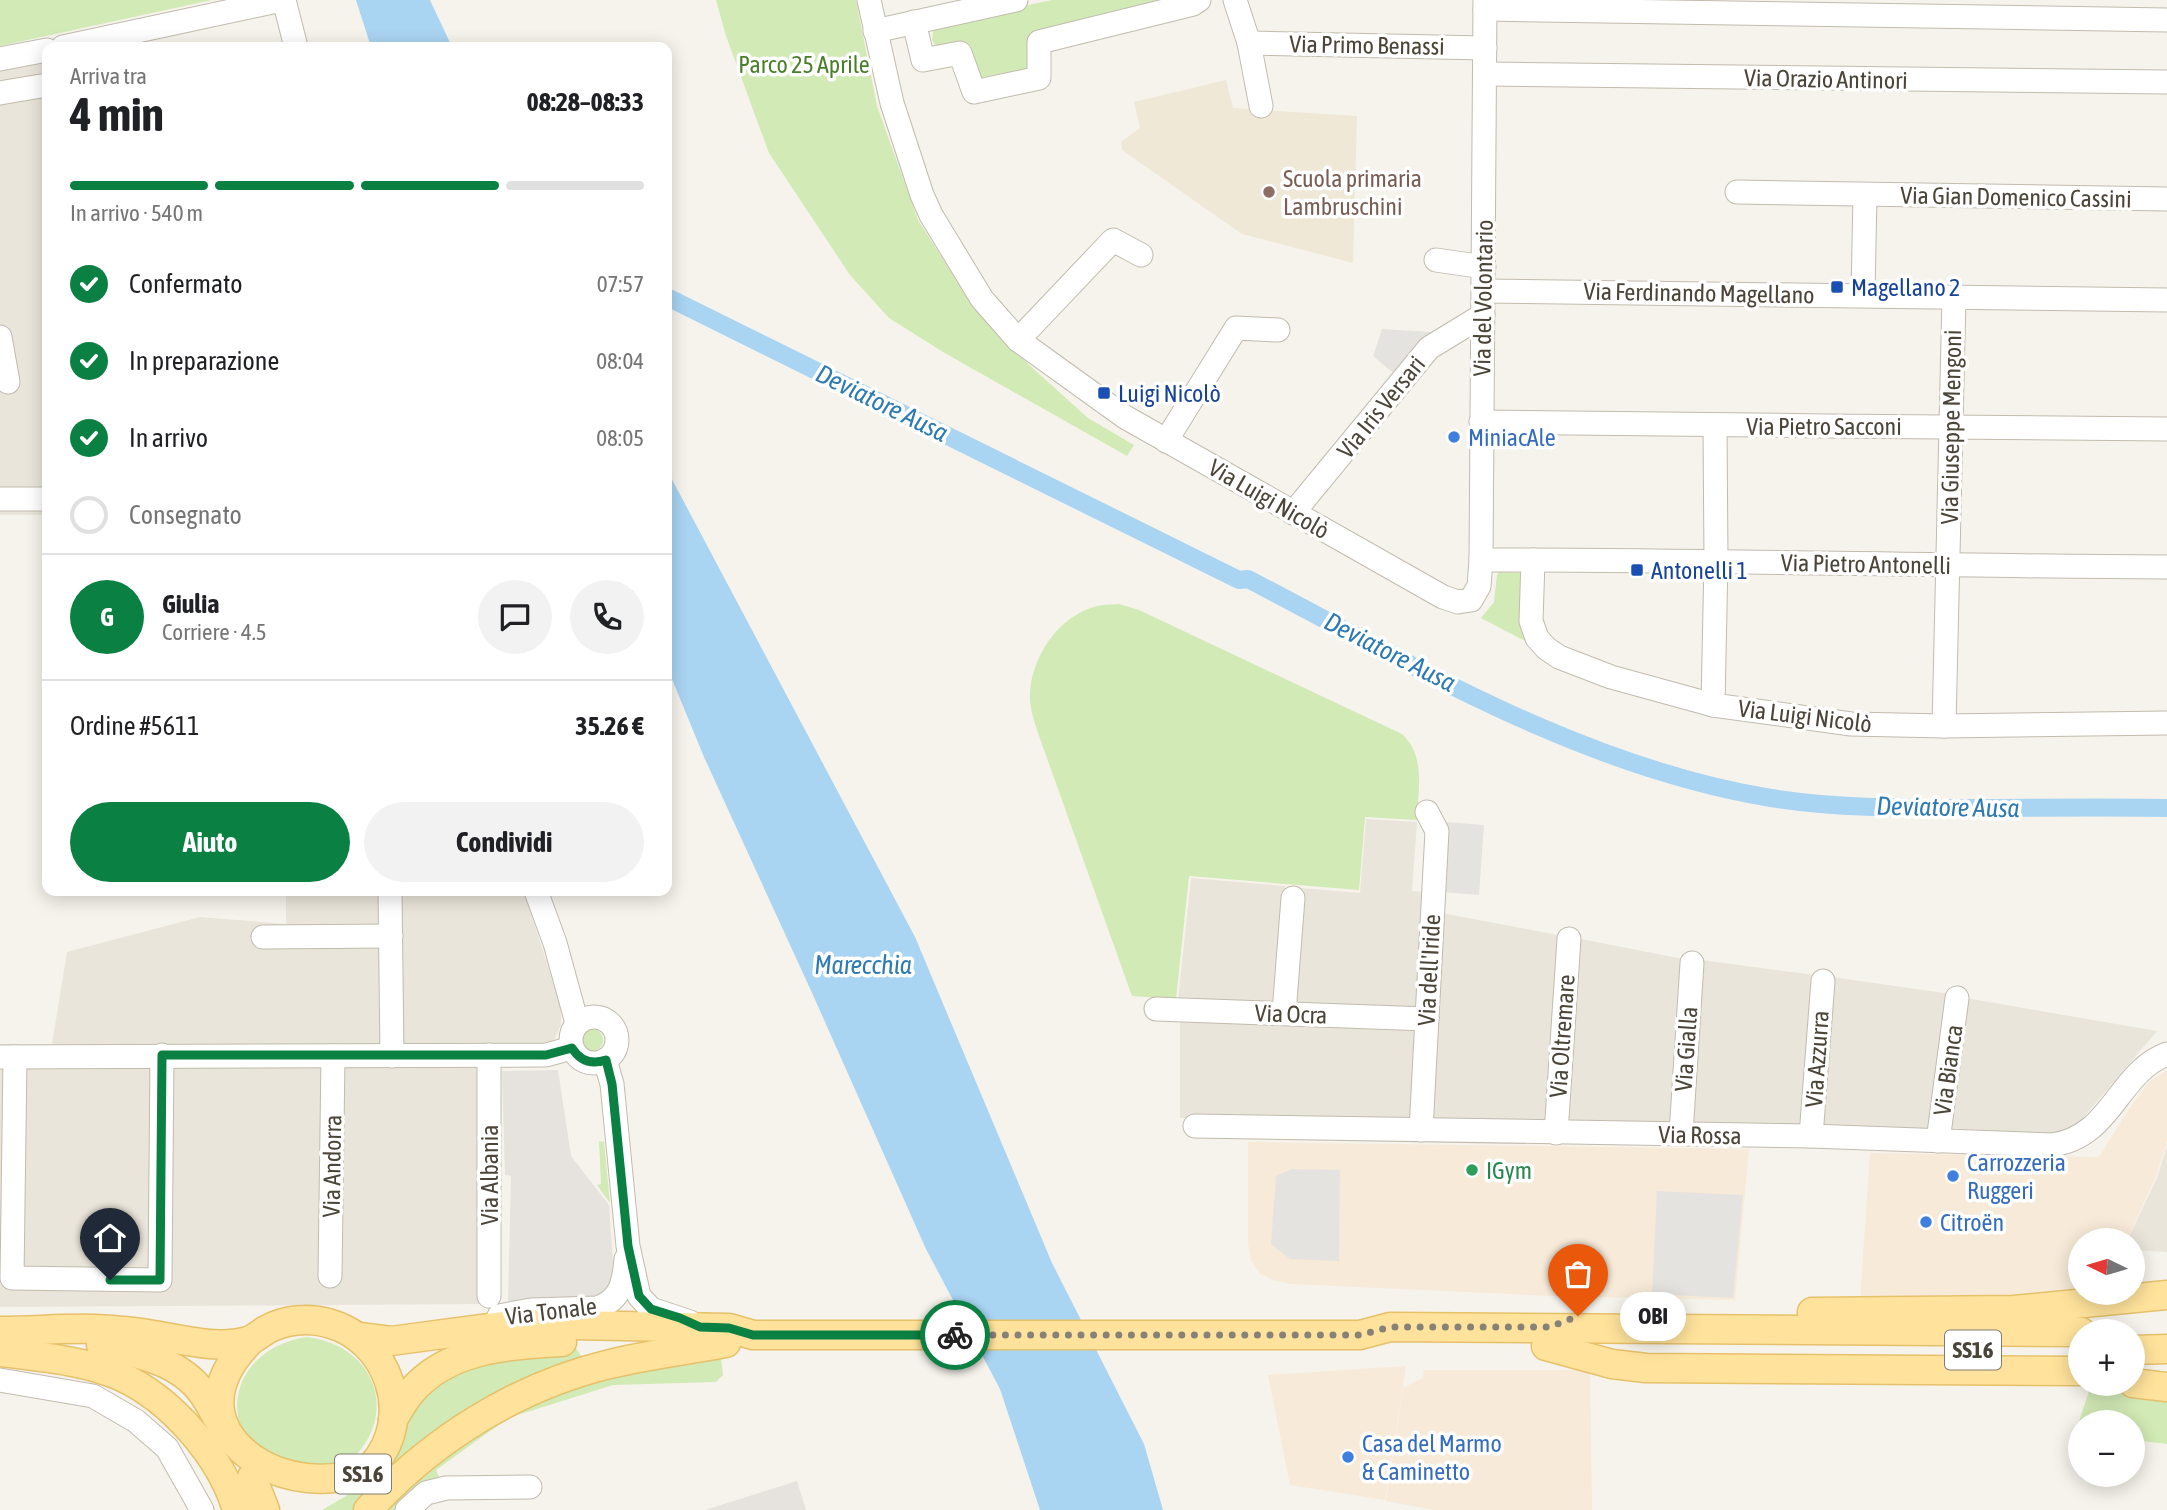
<!DOCTYPE html>
<html lang="it">
<head>
<meta charset="utf-8">
<style>
  body { margin:0; font-family:"Asap Condensed",sans-serif; background:#f2f2f2; color:#202124; height:100vh; display:flex; flex-direction:column; font-size:26px; white-space:nowrap }
  * { box-sizing:border-box; margin:0 }
  p { font-size:23px; color:#757577 }
  .icon { flex:none; width:38px; height:38px; fill:none; stroke:currentColor; stroke-width:2; stroke-linecap:round; stroke-linejoin:round }
  .map { position:relative; flex:1; overflow:hidden }
  .side { position:absolute; left:42px; top:42px; width:630px; height:854px; display:flex; flex-direction:column; background:#fff; border-radius:14px; box-shadow:0 4px 18px #0003 }
  .side>* { flex:none }
  .needle { width:46px; rotate:275deg }
  .tools { position:absolute; left:2068px; top:1228px; display:grid; gap:14px }
  .tools a { display:grid; place-items:center; width:77px; height:77px; border-radius:50%; background:#fff; box-shadow:0 4px 18px #0003; font-size:35px }
  .pin { position:absolute; display:grid; place-items:center; width:60px; height:60px; color:#fff; margin:-72px -30px; border-radius:50% 50% 50% 0; rotate:-45deg; box-shadow:0 0 7px #0007 }
  .pin .icon { rotate:45deg }
  .courier { position:absolute; display:grid; place-items:center; width:70px; height:70px; margin:-35px; border:5px solid #0b8043; border-radius:50%; background:#fff; color:#222; box-shadow:0 2px 9px #0007 }
  .bubble { position:absolute; height:49px; border-radius:24px; background:#fff; box-shadow:0 4px 18px #0003; font-size:23px; font-weight:700; line-height:49px; text-align:center }
  .summary em { font-style:normal; font-weight:700 }
  .summary div { display:flex; flex-direction:column-reverse }
  .summary { display:flex; align-items:center; justify-content:space-between; height:119px; padding:0 28px }
  h1 { font-size:46px; font-weight:700; line-height:52px }
  .bar { display:grid; grid-template-columns:repeat(4,1fr); gap:10px 7px; align-content:center; height:84px; padding:0 28px }
  .bar i { height:9px; border-radius:5px; background:#e0e0e0 }
  .bar .on { background:#0b8043 }
  .bar p { grid-column:span 4 }
  .line { display:flex; align-items:center; gap:18px; padding:0 28px; border-top:2px solid #e0e0e0 }
  .line div { flex:1 }
  .round { display:grid; place-items:center; flex:none; width:74px; height:74px; border-radius:37px; background:#f2f2f2 }
  ol { padding:0 28px; list-style:none }
  li { display:flex; align-items:center; gap:21px; height:77px }
  li p { margin-inline-start:auto }
  li .icon { padding:7px; border-radius:50%; background:#0b8043; color:#fff; stroke-width:4 }
  li:last-child { color:#757577 }
  li i { width:38px; height:38px; border:4px solid #e0e0e0; border-radius:50% }
  .primary-button { display:flex; gap:14px; margin-top:auto; padding:14px 28px }
  .primary-button a { flex:1; height:80px; border-radius:42px; background:#0b8043; color:#fff; font-size:28px; font-weight:700; line-height:80px; text-align:center }
  .primary-button a+a { background:#f2f2f2; color:#202124 }
  .map>svg:first-child { display:block }
</style>
</head>
<body>
<div class="map">
<svg width="2167" height="1510" viewBox="0 0 2167 1510">
  <rect width="100%" height="100%" fill="#f6f3ec"/>
  <g fill="#eae5da">
    <polygon points="131,29 134,47 47,47 47,515 0,515 0,55"/>
    <polygon points="1366,819 1417,822 1412,891 1425,892 1417,1010 1292,1005 1301,888 1360,893"/>
    <polygon points="1191,878 1285,886 1276,1005 1178,1000"/>
    <polygon points="286,891 524,891 561,1008 561,1025 554,1040 490,1055 484,1304 0,1307 0,1044 52,1044 67,952 200,917 286,924"/>
    <polygon points="1442,913 1558,935 1546,1124 1431,1119"/>
    <polygon points="1576,938 1683,959 1672,1125 1564,1121"/>
    <polygon points="1701,960 1815,975 1803,1129 1691,1125"/>
    <polygon points="1832,977 1951,994 1931,1129 1821,1128"/>
    <polygon points="1965,998 2157,1031 2077,1125 2061,1132 2040,1134 1949,1128"/>
    <polygon points="1180,1017 1417,1028 1413,1120 1180,1118"/>
    <polygon points="2167,1146 2167,1252 2133,1250 2133,1241 2127,1241 2157,1178"/>
  </g>
  <g fill="#f7ead8">
    <polygon points="2167,1070 2167,1141 2156,1177 2126,1241 2081,1241 2081,1291 1984,1302 1860,1301 1870,1153 2099,1157 2129,1109 2149,1082"/>
    <polygon points="1248,1142 1749,1149 1735,1300 1551,1296 1291,1284 1273,1280 1260,1274 1251,1260 1248,1243"/>
    <polygon points="1406,1366 1385,1500 1290,1485 1268,1375"/>
    <polygon points="1424,1370 1590,1370 1592,1510 1434,1510 1386,1501 1403,1388 1423,1378"/>
  </g>
  <g fill="#e6e2dd">
    <polygon points="558,1070 571,1156 609,1205 614,1276 609,1290 589,1300 508,1301 511,1176 505,1175 502,1071"/>
    <polygon points="797,1481 806,1510 705,1510"/>
  </g>
  <polygon fill="#efe8d6" points="1226,80 1233,108 1357,116 1353,263 1242,234 1122,150 1121,142 1140,128 1134,102"/>
  <g fill="#d2eab5">
    <polygon points="0,0 212,0 0,46"/>
    <polygon points="716,0 856,0 877,106 918,220 973,306 1027,363 1088,418 1134,445 1127,456 943,352 889,318 850,275 769,153 726,36"/>
    <polygon points="1052,0 1176,0 1031,36 1032,68 977,78 937,48 932,40 933,30 942,23"/>
    <polygon points="1499,572 1520,573 1522,575 1531,644 1481,618 1494,602 1497,575"/>
    <path d="M 1119,604 L 1139,610 L 1402,734 C 1426,756 1418,790 1417,820 L 1365,817 L 1359,890 L 1189,876 L 1176,999 L 1132,996 L 1038,733 C 1035,723 1031,712 1030,701 C 1028,661 1057,616 1097,606 C 1104,604 1112,605 1119,604 Z"/>
    <circle cx="592" cy="1040" r="11"/>
    <polygon points="599,1141 604,1142 610,1203 597,1185 601,1184"/>
    <path d="M 307,1337 C 385,1347 402,1431 335,1472 L 252,1452 C 247,1441 239,1429 238,1417 C 231,1373 267,1342 307,1337 Z"/>
    <polygon points="537,1348 576,1348 582,1357 581,1361 373,1489 353,1510 322,1510 358,1489 373,1477 432,1380"/>
    <polygon points="716,1355 721,1358 723,1375 716,1382 613,1385 508,1418 436,1470 441,1482 399,1510 374,1510 417,1470 557,1386"/>
    <polygon points="2089,1391 2137,1392 2167,1398 2167,1444 2133,1440 2133,1423 2081,1423 2081,1435 2075,1434"/>
  </g>
  <g fill="#e5e3e0">
    <polygon points="1382,329 1431,332 1397,376 1373,356"/>
    <polygon points="1447,822 1484,825 1479,895 1442,892"/>
    <polygon points="1292,1169 1340,1170 1339,1261 1290,1259 1271,1244 1276,1176"/>
    <polygon points="1657,1191 1743,1195 1733,1298 1652,1294"/>
  </g>
  <g fill="#a9d4f2">
    <polygon points="356,0 430,0 452,47 371,47"/>
    <polygon points="667,470 915,937 1052,1263 1144,1444 1163,1510 1040,1510 1000,1389 926,1249 813,995 704,757 667,667"/>
  </g>
  <g fill="none" stroke-linecap="round" stroke-linejoin="round">
    <path stroke="#a9d4f2" stroke-width="18" d="M 667,297 L 1239,580 L 1248,579 C 1415,666 1582,767 1771,798 C 1834,808 1898,808 1961,808 C 2030,808 2098,807 2167,808"/>
    <defs>
      <g id="minor">
        <polyline points="284,0 296,47"/>
        <polyline points="869,0 892,103 922,195 931,215 982,299 1018,340 1125,417 1443,597 1458,602 1471,600 1479,586 1481,560 1485,0"/>
        <polyline points="1235,0 1249,43 1261,106"/>
        <polyline points="1485,9 2167,20"/>
        <polyline points="914,22 923,60 960,53 974,92 1039,78 1039,42 1193,4 1199,0"/>
        <polyline points="875,31 1016,0"/>
        <polyline points="1249,43 1485,48"/>
        <polyline points="63,47 282,0"/>
        <polyline points="0,59 47,50"/>
        <polyline points="1486,74 2167,82"/>
        <polyline points="0,93 47,85"/>
        <polyline points="1737,192 2167,199"/>
        <polyline points="1436,260 1484,267"/>
        <polyline points="1484,291 2167,300"/>
        <polyline points="1863,295 1865,195"/>
        <polyline points="0,337 8,382"/>
        <polyline points="1018,340 1113,240 1141,255"/>
        <path d="M 1481,422 C 1710,426 1938,426 2167,429"/>
        <polyline points="1166,441 1236,328 1278,330"/>
        <polyline points="0,499 47,499"/>
        <polyline points="1293,513 1429,348 1483,315"/>
        <path d="M 1481,560 C 1710,560 1938,566 2167,567"/>
        <polyline points="1533,560 1531,621 1537,638 1546,648 1559,657 1611,677 1713,705 1851,724 1944,726 2167,723"/>
        <polyline points="1713,705 1716,560 1715,427"/>
        <polyline points="1944,726 1954,297"/>
        <polyline points="390,891 392,1056"/>
        <polyline points="536,891 555,943 577,1023"/>
        <polyline points="263,937 391,936"/>
        <polyline points="1156,1009 1427,1019"/>
        <polyline points="1284,1013 1293,898"/>
        <circle cx="594" cy="1040" r="23"/>
        <polyline points="489,1055 489,1296"/>
        <polyline points="0,1057 546,1055 572,1048"/>
        <polyline points="15,1057 12,1278 160,1280 162,1055"/>
        <polyline points="605,1060 612,1084 628,1246 639,1296 651,1309 690,1322"/>
        <path d="M 1195,1126 L 1811,1136 L 2052,1145 C 2112,1137 2117,1073 2167,1054"/>
        <polyline points="1421,1130 1437,831 1427,812"/>
        <polyline points="1556,1133 1569,939"/>
        <polyline points="1681,1134 1692,963"/>
        <polyline points="1811,1136 1823,981"/>
        <polyline points="1938,1141 1957,998"/>
        <polyline points="330,1276 333,1056"/>
        <path d="M 499,1316 L 531,1310 L 597,1308 C 621,1300 624,1282 626,1259"/>
        <polyline points="0,1380 93,1396 136,1421 167,1448 202,1510"/>
        <polyline points="407,1510 426,1493 446,1488 530,1487"/>
      </g>
      <g id="major">
        <polyline points="1812,1312 2014,1310 2167,1295"/>
        <path d="M 0,1331 C 32,1331 64,1328 95,1329 C 113,1330 131,1331 148,1334 C 181,1339 215,1350 248,1341 C 254,1339 260,1334 266,1330 C 284,1320 308,1317 328,1323 C 389,1339 416,1418 372,1466 C 292,1510 159,1432 250,1341"/>
        <polyline points="359,1337 391,1341 518,1324 729,1328 753,1335 1360,1335 1390,1327 2081,1332"/>
        <path d="M 101,1345 C 138,1353 181,1361 204,1395 C 210,1404 215,1414 221,1424"/>
        <polyline points="1546,1346 1612,1364 1646,1368 2081,1371"/>
        <polyline points="2133,1350 2167,1349"/>
        <path d="M 0,1352 C 40,1357 83,1360 120,1376 C 171,1399 221,1456 237,1510"/>
        <polyline points="2133,1383 2167,1387"/>
        <path d="M 393,1419 C 399,1410 404,1400 411,1392 C 448,1348 509,1345 562,1342"/>
        <polyline points="252,1477 265,1510"/>
        <path d="M 368,1510 C 431,1440 518,1386 610,1364 C 648,1355 687,1350 726,1343"/>
      </g>
    </defs>
    <use href="#minor" stroke="#c2bbae" stroke-width="25"/>
    <use href="#major" stroke="#e6c16a" stroke-width="31"/>
    <use href="#minor" stroke="#fff" stroke-width="23"/>
    <use href="#major" stroke="#ffe39c" stroke-width="28"/>
  </g>
  <g fill="none" stroke-linecap="round" stroke-linejoin="round">
    <polyline stroke="#878178" stroke-width="7" stroke-dasharray="0 12.6" points="955,1335 1360,1335 1390,1327 1550,1327 1578,1316"/>
    <path stroke="#0b8043" stroke-width="9" d="M 110,1280 L 160,1280 L 162,1055 L 546,1055 L 572,1048 C 580,1061 591,1065 606,1060 L 612,1084 L 628,1246 L 639,1296 L 651,1309 L 680,1318 L 700,1327 L 729,1328 L 753,1335 L 955,1335"/>
  </g>
  <circle fill="#8d6e63" stroke="#fff" stroke-width="2.5" cx="1269" cy="192" r="7"/>
  <g fill="#1a4fb4" stroke="#fff" stroke-width="2.5">
    <rect x="1830" y="280" width="14" height="14" rx="3.5"/>
    <rect x="1097" y="386" width="14" height="14" rx="3.5"/>
    <rect x="1630" y="563" width="14" height="14" rx="3.5"/>
  </g>
  <g fill="#3f7fe0" stroke="#fff" stroke-width="2.5">
    <circle cx="1454" cy="437" r="7"/>
    <circle cx="1953" cy="1176" r="7"/>
    <circle cx="1926" cy="1222" r="7"/>
    <circle cx="1348" cy="1457" r="7"/>
  </g>
  <circle fill="#2e9e5b" stroke="#fff" stroke-width="2.5" cx="1472" cy="1170" r="7"/>
  <g text-anchor="middle" dominant-baseline="central" stroke-width="7" stroke-linejoin="round" paint-order="stroke">
    <g fill="#fff" stroke="#817c74" stroke-width="2">
      <rect x="1945" y="1330.5" width="56" height="39" rx="5"/>
      <rect x="335" y="1454.5" width="56" height="39" rx="5"/>
    </g>
    <g font-size="23" font-weight="bold" fill="#4b4439">
      <text x="1973" y="1350">SS16</text>
      <text x="363" y="1474">SS16</text>
    </g>
    <g font-size="24" fill="#4b4439" stroke="#fff">
      <text transform="translate(1367 45) rotate(1)">Via Primo Benassi</text>
      <text transform="translate(1826 79) rotate(1)">Via Orazio Antinori</text>
      <text transform="translate(2016 197) rotate(1)">Via Gian Domenico Cassini</text>
      <text transform="translate(1699 293) rotate(1)">Via Ferdinando Magellano</text>
      <text transform="translate(1483 298) rotate(-89)">Via del Volontario</text>
      <text transform="translate(1381 407) rotate(-51)">Via Iris Versari</text>
      <text x="1824" y="426">Via Pietro Sacconi</text>
      <text transform="translate(1951 427) rotate(-89)">Via Giuseppe Mengoni</text>
      <text transform="translate(1269 499) rotate(30)">Via Luigi Nicolò</text>
      <text transform="translate(1866 564) rotate(1)">Via Pietro Antonelli</text>
      <text transform="translate(1805 716) rotate(7)">Via Luigi Nicolò</text>
      <text transform="translate(1429 970) rotate(-87)">Via dell'Iride</text>
      <text transform="translate(1291 1014) rotate(2)">Via Ocra</text>
      <text transform="translate(1562 1036) rotate(-86)">Via Oltremare</text>
      <text transform="translate(1686 1049) rotate(-86)">Via Gialla</text>
      <text transform="translate(1817 1059) rotate(-86)">Via Azzurra</text>
      <text transform="translate(1948 1070) rotate(-82)">Via Bianca</text>
      <text transform="translate(1700 1135) rotate(1)">Via Rossa</text>
      <text transform="translate(332 1166) rotate(-89)">Via Andorra</text>
      <text transform="translate(489 1175) rotate(-90)">Via Albania</text>
      <text transform="translate(551 1311) rotate(-7)">Via Tonale</text>
    </g>
    <g font-size="24" fill="#4a7f2a" stroke="#fff">
      <text x="804" y="64">Parco 25 Aprile</text>
    </g>
    <g font-size="24" fill="#785e54" stroke="#fff" text-anchor="start">
      <text x="1283" y="178">Scuola primaria<tspan x="1283" dy="28">Lambruschini</tspan></text>
    </g>
    <g font-size="24" fill="#164399" stroke="#fff" text-anchor="start">
      <text x="1851" y="287">Magellano 2</text>
      <text x="1118" y="393">Luigi Nicolò</text>
      <text x="1651" y="570">Antonelli 1</text>
    </g>
    <g font-size="24" fill="#366cbe" stroke="#fff" text-anchor="start">
      <text x="1468" y="437">MiniacAle</text>
      <text x="1967" y="1162">Carrozzeria<tspan x="1967" dy="28">Ruggeri</tspan></text>
      <text x="1940" y="1222">Citroën</text>
      <text x="1362" y="1443">Casa del Marmo<tspan x="1362" dy="28">&amp; Caminetto</tspan></text>
    </g>
    <g font-size="24" fill="#27864d" stroke="#fff" text-anchor="start">
      <text x="1486" y="1170">IGym</text>
    </g>
    <g font-size="26" font-style="italic" fill="#2e7ab2" stroke="#fff">
      <text transform="translate(882 403) rotate(26)">Deviatore Ausa</text>
      <text transform="translate(1390 652) rotate(27)">Deviatore Ausa</text>
      <text transform="translate(1948 807) rotate(1)">Deviatore Ausa</text>
      <text x="863" y="965">Marecchia</text>
    </g>
  </g>
</svg>
<div class="tools">
<a><svg class="needle" viewBox="-14 -14 28 28"><path d="M0-13l5 13h-10z" fill="#e53935"/><path d="M0 13l5-13h-10z" fill="#757577"/></svg></a>
<a>+</a>
<a>−</a>
</div>
<div class="pin" style="left:1578px;top:1316px;background:#ea580c"><svg class="icon" aria-label="bag" viewBox="0 0 24 24"><path d="M5 8h14l-1 12H6zM9 8a3 3 0 0 1 6 0"/></svg></div>
<div class="pin" style="left:110px;top:1280px;background:#1f2937"><svg class="icon" aria-label="home" viewBox="0 0 24 24"><path d="M3 11l9-7 9 7M6 9v11h12V9"/></svg></div>
<div class="courier" style="left:955px;top:1335px"><svg class="icon" aria-label="bike" viewBox="0 0 24 24"><circle cx="6" cy="16" r="4"/><circle cx="18" cy="16" r="4"/><path d="M6 16l4-8h5l3 8M10 8l3 8H6M13 5h3"/></svg></div>
<div class="bubble" style="left:1620px;top:1292px;width:66px">OBI</div>
<section class="side">
<div class="summary"><div><h1>4 min</h1><p>Arriva tra</p></div><em>08:28–08:33</em></div>
<div class="bar"><i class="on"></i><i class="on"></i><i class="on"></i><i></i><p>In arrivo · 540 m</p></div>
<ol>
<li><svg class="icon" aria-label="check" viewBox="0 0 24 24"><path d="M5 12l5 5 9-10"/></svg>Confermato<p>07:57</p></li>
<li><svg class="icon" aria-label="check" viewBox="0 0 24 24"><path d="M5 12l5 5 9-10"/></svg>In preparazione<p>08:04</p></li>
<li><svg class="icon" aria-label="check" viewBox="0 0 24 24"><path d="M5 12l5 5 9-10"/></svg>In arrivo<p>08:05</p></li>
<li><i></i>Consegnato</li>
</ol>
<div class="line" style="height:126px"><b class="round" style="background:#0b8043;color:#fff">G</b><div><b>Giulia</b><p>Corriere · 4.5</p></div><a class="round"><svg class="icon" aria-label="chat" viewBox="0 0 24 24"><path d="M4 5h16v11H9l-5 4z"/></svg></a><a class="round"><svg class="icon" aria-label="phone" viewBox="0 0 24 24"><path d="M5 4h4l2 5-3 2q2 4 5 5l2-3 5 2v4C11 20 4 13 5 4z"/></svg></a></div>
<div class="line" style="height:91px"><div>Ordine #5611</div><b>35.26 €</b></div>
<div class="primary-button"><a>Aiuto</a><a>Condividi</a></div>
</section>
</div>
</body>
</html>
